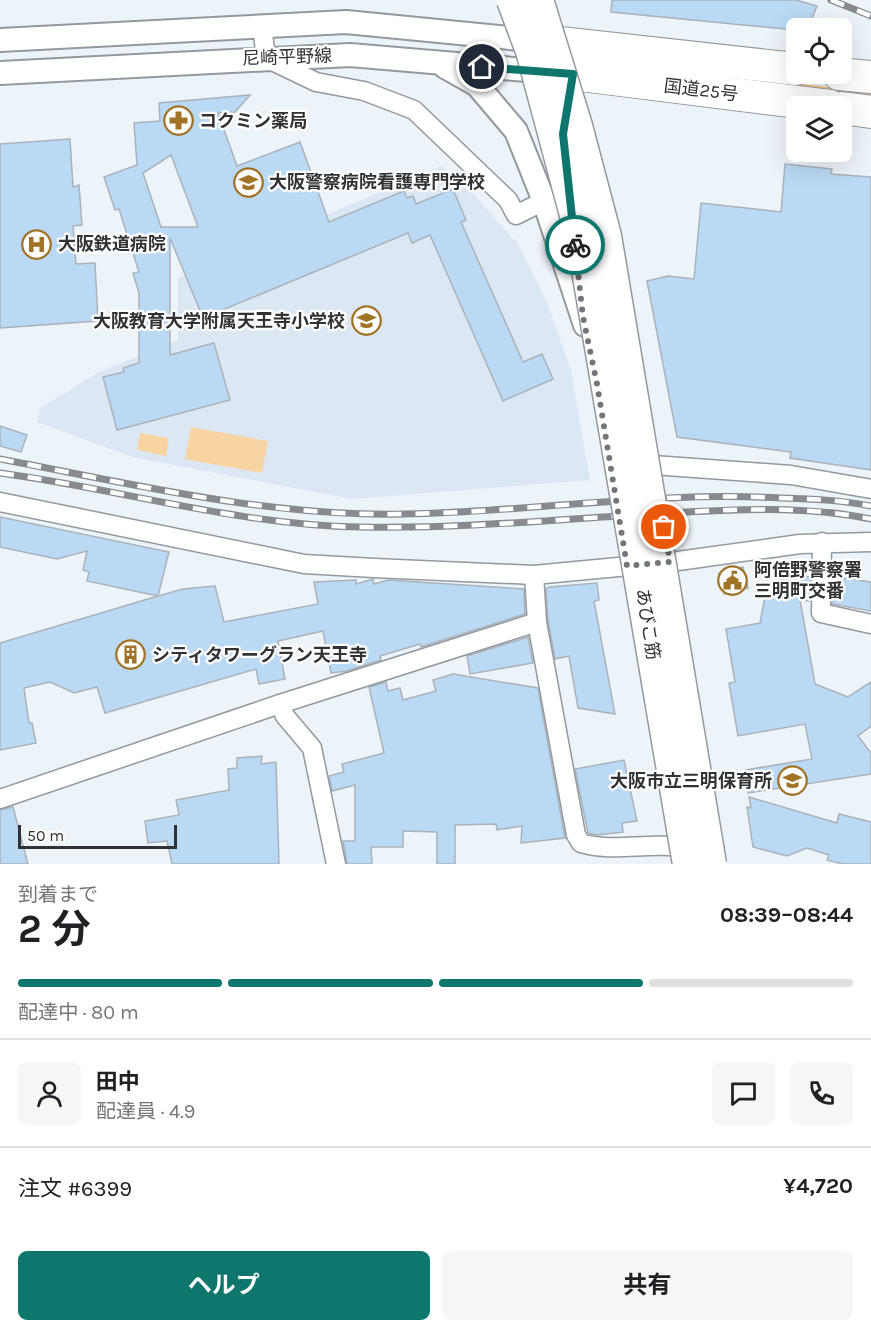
<!DOCTYPE html>
<html lang="ja">
<head>
<meta charset="utf-8">
<style>
  body { margin:0; font-family:Karla,"Noto Sans JP",sans-serif; background:#f6f6f6; color:#202124; height:100vh; display:flex; flex-direction:column; font-size:22px; white-space:nowrap }
  * { box-sizing:border-box; margin:0 }
  p { font-size:20px; color:#757577 }
  .icon { flex:none; width:33px; height:33px; fill:none; stroke:currentColor; stroke-width:2; stroke-linecap:round; stroke-linejoin:round }
  .map { position:relative; height:864px; overflow:hidden }
  .sheet { display:flex; flex-direction:column; background:#fff; flex:1 }
  .sheet>* { flex:none }
  .controls { position:absolute; left:786px; top:18px; display:grid; gap:12px }
  .controls a { display:grid; place-items:center; width:66px; height:66px; border-radius:9px; background:#fff; box-shadow:0 6px 24px #0002; font-size:30px }
  .scale { position:absolute; left:18px; bottom:15px; width:159px; box-sizing:border-box; padding-left:6px; border:3px solid #303235; border-top:0; font-size:16px; line-height:21px; white-space:nowrap; color:#303235; -webkit-text-stroke:4px #fff; paint-order:stroke }
  .pin { position:absolute; display:grid; place-items:center; width:51px; height:51px; color:#fff; margin:-26px; border:3px solid #fff; border-radius:50%; box-shadow:0 2px 6px #0007 }
  .courier { position:absolute; display:grid; place-items:center; width:60px; height:60px; margin:-30px; border:4px solid #0f766e; border-radius:50%; background:#fff; color:#222; box-shadow:0 2px 8px #0007 }
  .overview em { font-style:normal; font-weight:700 }
  .overview div { display:flex; flex-direction:column-reverse }
  .overview { display:flex; align-items:center; justify-content:space-between; height:102px; padding:0 18px }
  h1 { font-size:39px; font-weight:700; line-height:45px }
  .bar { display:grid; grid-template-columns:repeat(4,1fr); gap:9px 6px; align-content:center; height:72px; padding:0 18px }
  .bar i { height:8px; border-radius:4px; background:#e0e0e0 }
  .bar .selected { background:#0f766e }
  .bar p { grid-column:span 4 }
  .line { display:flex; align-items:center; gap:15px; padding:0 18px; border-top:2px solid #e0e0e0 }
  .line div { flex:1 }
  .round { display:grid; place-items:center; flex:none; width:63px; height:63px; border-radius:9px; background:#f6f6f6 }
  .cta { display:flex; gap:12px; margin-top:auto; padding:12px 18px }
  .cta a { flex:1; height:69px; border-radius:9px; background:#0f766e; color:#fff; font-size:24px; font-weight:700; line-height:69px; text-align:center }
  .cta a+a { background:#f6f6f6; color:#202124 }
  .map>svg:first-child { display:block }
</style>
</head>
<body>
<div class="map">
<svg width="871" height="864" viewBox="0 0 871 864">
  <rect width="100%" height="100%" fill="#ecf3f9"/>
  <polygon fill="#dbe8f4" points="441,166 460,179 518,244 547,302 571,371 590,480 352,499 132,457 37,422 40,408 99,372 178,340 178,278"/>
  <polygon fill="#f3c27c" points="643,66 871,92 871,99"/>
  <g fill="#f8d4a3">
    <polygon points="191,427 268,441 262,473 185,459"/>
    <polygon points="140,433 169,438 166,456 137,450"/>
  </g>
  <g fill="#bad9f5" stroke="#acb2b9" stroke-width="1.5" fill-rule="evenodd">
    <polygon points="612,0 796,0 817,6 808,28 796,30 611,12"/>
    <path d="M 250,95 L 235,112 L 218,113 L 237,166 L 300,142 L 329,222 L 404,191 L 407,198 L 413,196 L 416,204 L 453,189 L 466,220 L 461,222 L 523,362 L 542,354 L 553,379 L 503,401 L 430,235 L 412,243 L 408,233 L 203,318 L 170,238 L 170,355 L 214,343 L 230,400 L 117,430 L 103,377 L 124,372 L 123,368 L 139,363 L 139,293 L 133,273 L 139,272 L 119,209 L 115,210 L 104,177 L 137,165 L 134,123 L 160,121 L 159,103 ZM 171,155 L 198,227 L 161,227 L 143,173 Z"/>
    <polygon points="70,139 73,187 79,185 82,225 73,226 76,264 95,263 98,321 0,328 0,144"/>
    <polygon points="785,164 832,169 831,174 871,177 871,470 790,458 791,452 677,437 647,281 668,276 694,279 701,203 781,212"/>
    <polygon points="0,426 27,435 21,452 0,446"/>
    <polygon points="0,517 169,552 158,596 183,589 215,586 224,622 318,604 314,582 356,580 356,584 373,579 374,584 388,580 524,589 525,614 421,647 420,644 380,656 381,660 347,671 331,673 323,631 278,641 285,679 259,684 256,669 105,713 97,687 74,693 50,682 24,688 29,723 32,723 36,743 0,750 0,643 158,596 87,581 89,572 83,570 87,551 57,559 0,547"/>
    <polygon points="743,567 748,588 724,594 719,573"/>
    <polygon points="782,571 810,577 810,601 800,600 815,684 848,697 871,682 871,726 858,736 871,753 871,774 748,793 745,770 812,759 805,724 738,736 729,683 735,682 726,629 760,623 766,591 777,593"/>
    <polygon points="836,577 871,582 871,611 832,604 833,578"/>
    <polygon points="597,583 599,600 594,601 615,714 578,708 569,656 555,659 548,621 546,589 549,587"/>
    <polygon points="528,637 533,663 470,674 467,656"/>
    <polygon points="453,674 538,688 565,838 521,843 522,826 497,830 496,824 455,825 455,864 437,864 437,832 403,831 403,847 371,847 372,864 347,864 343,841 355,841 355,785 332,791 329,776 344,772 342,764 384,753 369,687 386,682 388,691 400,688 403,700 436,691 433,680"/>
    <polygon points="262,756 261,764 276,762 279,864 172,864 167,841 148,843 145,821 179,815 176,800 229,790 228,769 237,768 237,758"/>
    <polygon points="624,760 637,821 622,823 623,832 597,835 588,833 575,769"/>
    <polygon points="749,797 837,823 839,814 871,822 871,864 843,864 827,860 829,855 807,848 787,856 753,847 747,807 751,808"/>
    <polygon points="13,807 28,864 0,864 0,810"/>
  </g>
  <g fill="none" stroke-linecap="round" stroke-linejoin="round">
    <defs>
      <g id="minor">
        <polyline points="262,26 266,58 316,82 364,91 414,110 508,200 516,215 544,201"/>
        <polyline points="653,465 791,475 871,489"/>
        <polyline points="0,502 304,564 374,568 534,575 671,562 800,544 871,542"/>
        <polyline points="822,542 821,613 871,624"/>
        <path d="M 534,575 L 537,622 L 576,835 L 581,843 C 616,854 656,839 691,850"/>
        <polyline points="280,704 285,716 312,748 336,864"/>
        <polyline points="0,799 280,704 537,622"/>
      </g>
      <g id="tertiary">
        <polyline points="0,40 346,22 540,41"/>
        <polyline points="445,67 477,85 516,131 544,201 585,325"/>
        <polyline points="0,73 350,55 550,72"/>
      </g>
      <g id="trunk">
        <polyline points="542,41 796,69"/>
        <polyline points="573,74 830,106"/>
        <polyline points="839,74 871,77"/>
        <polyline points="842,108 871,112"/>
      </g>
    </defs>
    <use href="#minor" stroke="#92999f" stroke-width="21"/>
    <use href="#tertiary" stroke="#92999f" stroke-width="26"/>
    <use href="#trunk" stroke="#92999f" stroke-width="34"/>
    <use href="#minor" stroke="#fff" stroke-width="18"/>
    <use href="#tertiary" stroke="#fff" stroke-width="22"/>
    <use href="#trunk" stroke="#fff" stroke-width="32"/>
    <defs>
      <g id="rail">
        <polyline points="831,0 871,16"/>
        <path d="M 0,459 C 133,484 268,517 404,514 C 531,512 654,491 781,498 C 811,499 841,500 871,506"/>
        <path d="M 0,473 C 119,489 238,525 359,527 C 455,529 553,520 649,514 C 722,510 799,504 871,519"/>
      </g>
    </defs>
    <use href="#rail" stroke="#878b8f" stroke-width="7"/>
    <use href="#rail" stroke="#fff" stroke-width="4.5" stroke-dasharray="14" stroke-linecap="butt"/>
    <defs>
      <g id="primary-bridge">
        <polyline points="512,0 531,51 582,241 688,864"/>
        <polyline points="538,0 577,126 606,236 711,864"/>
      </g>
    </defs>
    <use href="#primary-bridge" stroke="#92999f" stroke-width="33" stroke-linecap="butt"/>
    <use href="#primary-bridge" stroke="#fff" stroke-width="30"/>
  </g>
  <g fill="none" stroke-linecap="round" stroke-linejoin="round">
    <polyline stroke="#72767a" stroke-width="6" stroke-dasharray="0 10.8" points="575,245 583,317 597,384 627,566 670,562 664,527"/>
    <polyline stroke="#0f766e" stroke-width="8" points="482,67 573,74 563,134 575,245"/>
  </g>
  <defs>
    <symbol id="pharmacy-ring" viewBox="-11 -11 22 22"><circle r="9.5" fill="#fff" stroke="#a27326" stroke-width="1.5"/><path d="M-2-6h4v4h4v4h-4v4h-4v-4h-4v-4h4Z" fill="#a27326"/></symbol>
    <symbol id="university-ring" viewBox="-11 -11 22 22"><circle r="9.5" fill="#fff" stroke="#a27326" stroke-width="1.5"/><path d="M0-5L7-2L0 1L-7-2ZM-4 1L0 2.5L4 1V4Q0 6-4 4Z" fill="#a27326"/></symbol>
    <symbol id="hospital-ring" viewBox="-11 -11 22 22"><circle r="9.5" fill="#fff" stroke="#a27326" stroke-width="1.5"/><path d="M-5-5h3v3.5h4V-5h3V5h-3V1.5h-4V5h-3Z" fill="#a27326"/></symbol>
    <symbol id="school-ring" viewBox="-11 -11 22 22"><circle r="9.5" fill="#fff" stroke="#a27326" stroke-width="1.5"/><path d="M0-5L7-2L0 1L-7-2ZM-4 1L0 2.5L4 1V4Q0 6-4 4Z" fill="#a27326"/></symbol>
    <symbol id="civic-ring" viewBox="-11 -11 22 22"><circle r="9.5" fill="#fff" stroke="#a27326" stroke-width="1.5"/><path d="M-.6-6.5H3V-4.5H.6V-3L4-1V1h2V6H-6V1h2V-1L-.6-3ZM-1.2 2.5V6h2.4V2.5Z" fill="#a27326"/></symbol>
    <symbol id="building-ring" viewBox="-11 -11 22 22"><circle r="9.5" fill="#fff" stroke="#a27326" stroke-width="1.5"/><path d="M-4-6H4V6H1V3H-1V6H-4ZM-2.5-4.3h1.7v1.8h-1.7ZM.8-4.3h1.7v1.8H.8ZM-2.5-1h1.7V.8h-1.7ZM.8-1h1.7V.8H.8Z" fill="#a27326"/></symbol>
  </defs>
  <g fill-rule="evenodd">
    <use href="#pharmacy-ring" x="162" y="104" width="33" height="33"/>
    <use href="#university-ring" x="232" y="166" width="33" height="33"/>
    <use href="#hospital-ring" x="20" y="228" width="33" height="33"/>
    <use href="#school-ring" x="350" y="304" width="33" height="33"/>
    <use href="#civic-ring" x="716" y="564" width="33" height="33"/>
    <use href="#building-ring" x="114" y="638" width="33" height="33"/>
    <use href="#school-ring" x="776" y="764" width="33" height="33"/>
  </g>
  <g text-anchor="middle" dominant-baseline="central" stroke-width="4.5" stroke-linejoin="round" paint-order="stroke">
    <g font-size="18" fill="#303235" stroke="#fff">
      <text transform="translate(287 57) rotate(-2)">尼崎平野線</text>
      <text transform="translate(701 90) rotate(7)">国道25号</text>
      <text transform="translate(648 624) rotate(81)">あびこ筋</text>
    </g>
    <g font-size="18" font-weight="bold" fill="#303235" stroke="#fff" text-anchor="start">
      <text x="199" y="121">コクミン薬局</text>
      <text x="269" y="182">大阪警察病院看護専門学校</text>
      <text x="58" y="244">大阪鉄道病院</text>
      <text x="345" y="321" text-anchor="end">大阪教育大学附属天王寺小学校</text>
      <text x="754" y="570">阿倍野警察署<tspan x="754" dy="21">三明町交番</tspan></text>
      <text x="152" y="655">シティタワーグラン天王寺</text>
      <text x="772" y="781" text-anchor="end">大阪市立三明保育所</text>
    </g>
  </g>
</svg>
<div class="controls">
<a><svg class="icon" aria-label="locate" viewBox="0 0 24 24"><circle cx="12" cy="12" r="6"/><path d="M12 2v4M12 18v4M2 12h4M18 12h4"/></svg></a>
<a><svg class="icon" aria-label="layers" viewBox="0 0 24 24"><path d="M12 4l9 5-9 5-9-5zM3 14l9 5 9-5"/></svg></a>
</div>
<div class="scale">50 m</div>
<div class="pin" style="left:664px;top:527px;background:#ea580c"><svg class="icon" aria-label="bag" viewBox="0 0 24 24"><path d="M5 8h14l-1 12H6zM9 8a3 3 0 0 1 6 0"/></svg></div>
<div class="pin" style="left:482px;top:67px;background:#1f2937"><svg class="icon" aria-label="home" viewBox="0 0 24 24"><path d="M3 11l9-7 9 7M6 9v11h12V9"/></svg></div>
<div class="courier" style="left:575px;top:245px"><svg class="icon" aria-label="bike" viewBox="0 0 24 24"><circle cx="6" cy="16" r="4"/><circle cx="18" cy="16" r="4"/><path d="M6 16l4-8h5l3 8M10 8l3 8H6M13 5h3"/></svg></div>
</div>
<section class="sheet">
<div class="overview"><div><h1>2 分</h1><p>到着まで</p></div><em>08:39–08:44</em></div>
<div class="bar"><i class="selected"></i><i class="selected"></i><i class="selected"></i><i></i><p>配達中 · 80 m</p></div>
<div class="line" style="height:108px"><a class="round"><svg class="icon" aria-label="person" viewBox="0 0 24 24"><circle cx="12" cy="8" r="4"/><path d="M4 21q1-7 8-7t8 7"/></svg></a><div><b>田中</b><p>配達員 · 4.9</p></div><a class="round"><svg class="icon" aria-label="chat" viewBox="0 0 24 24"><path d="M4 5h16v11H9l-5 4z"/></svg></a><a class="round"><svg class="icon" aria-label="phone" viewBox="0 0 24 24"><path d="M5 4h4l2 5-3 2q2 4 5 5l2-3 5 2v4C11 20 4 13 5 4z"/></svg></a></div>
<div class="line" style="height:78px"><div>注文 #6399</div><b>¥4,720</b></div>
<div class="cta"><a>ヘルプ</a><a>共有</a></div>
</section>
</body>
</html>
